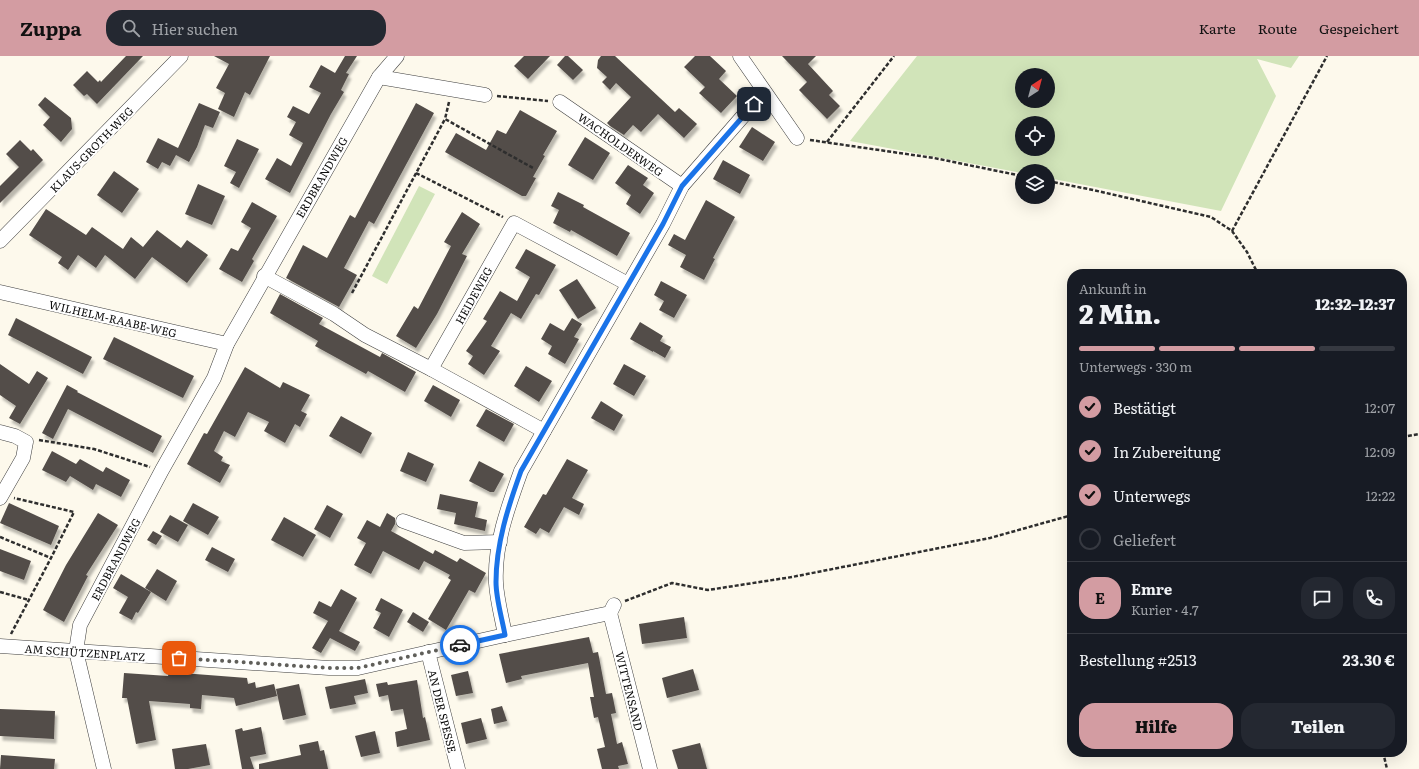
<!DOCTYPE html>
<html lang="de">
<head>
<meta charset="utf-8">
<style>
  body { margin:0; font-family:Literata,serif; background:#242831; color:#f1f3f6; height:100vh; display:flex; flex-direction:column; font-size:15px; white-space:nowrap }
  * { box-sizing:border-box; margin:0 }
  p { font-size:13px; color:#9ea1a6 }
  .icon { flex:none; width:22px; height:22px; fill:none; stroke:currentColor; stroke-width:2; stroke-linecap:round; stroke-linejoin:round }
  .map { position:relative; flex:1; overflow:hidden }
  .side { position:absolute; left:1067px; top:213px; width:340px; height:488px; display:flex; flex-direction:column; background:#171b24; border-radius:16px; box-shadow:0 4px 16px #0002 }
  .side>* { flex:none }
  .needle { width:26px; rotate:36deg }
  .fabs { position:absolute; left:1015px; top:12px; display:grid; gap:8px }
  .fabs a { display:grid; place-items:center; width:40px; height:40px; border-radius:50%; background:#171b24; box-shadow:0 4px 16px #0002; font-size:20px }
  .pin { position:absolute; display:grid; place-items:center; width:34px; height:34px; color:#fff; margin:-17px; border-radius:8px; box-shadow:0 2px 6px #0006 }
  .courier { position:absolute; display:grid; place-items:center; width:40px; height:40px; margin:-20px; border:3px solid #1a73e8; border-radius:50%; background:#fff; color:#222; box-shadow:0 1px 5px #0007 }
  .summary em { font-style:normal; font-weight:800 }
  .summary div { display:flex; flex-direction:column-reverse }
  .summary { display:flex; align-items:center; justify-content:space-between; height:68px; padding:0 12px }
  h1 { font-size:26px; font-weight:800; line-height:30px }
  .bar { display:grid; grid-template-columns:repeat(4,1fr); gap:6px 4px; align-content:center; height:48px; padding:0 12px }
  .bar i { height:5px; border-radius:3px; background:#363941 }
  .bar .current { background:#d39ca2 }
  .bar p { grid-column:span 4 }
  .line { display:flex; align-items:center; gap:10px; padding:0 12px; border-top:1px solid #363941 }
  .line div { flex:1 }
  .round { display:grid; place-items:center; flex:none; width:42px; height:42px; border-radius:16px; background:#242831 }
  ol { padding:0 12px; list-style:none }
  li { display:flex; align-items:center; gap:12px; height:44px }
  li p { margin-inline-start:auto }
  li .icon { padding:4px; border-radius:50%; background:#d39ca2; color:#111; stroke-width:4 }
  li:last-child { color:#9ea1a6 }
  li i { width:22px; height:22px; border:2px solid #363941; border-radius:50% }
  .button { display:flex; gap:8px; margin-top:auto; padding:8px 12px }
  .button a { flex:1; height:46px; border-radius:16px; background:#d39ca2; color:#111; font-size:16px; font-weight:800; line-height:46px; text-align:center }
  .button a+a { background:#242831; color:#f1f3f6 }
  header { display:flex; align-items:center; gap:24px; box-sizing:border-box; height:56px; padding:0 20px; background:#d39ca2; color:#111 }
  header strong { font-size:19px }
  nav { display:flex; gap:22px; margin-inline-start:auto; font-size:14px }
  .search { width:280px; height:36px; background:#242831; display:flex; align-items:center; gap:10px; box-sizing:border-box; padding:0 14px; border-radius:16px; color:#9ea1a6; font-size:15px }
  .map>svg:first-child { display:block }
</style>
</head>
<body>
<header>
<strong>Zuppa</strong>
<div class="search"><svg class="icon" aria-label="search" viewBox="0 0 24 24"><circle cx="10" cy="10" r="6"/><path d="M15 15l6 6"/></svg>Hier suchen</div>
<nav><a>Karte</a><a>Route</a><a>Gespeichert</a></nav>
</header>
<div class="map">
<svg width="1419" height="713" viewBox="0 0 1419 713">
  <defs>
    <filter id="shadow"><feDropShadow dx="2.5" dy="4.5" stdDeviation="1" flood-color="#0004"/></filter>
  </defs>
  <rect width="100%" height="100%" fill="#fdf9ec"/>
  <g fill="#d1e4b9" fill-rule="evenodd">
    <path d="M 917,0 L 1299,0 L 1291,12 L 1257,3 L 1276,40 L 1221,155 L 1048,122 L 1048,115 L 1022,115 L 1022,117 L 850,85 ZM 1022,19 L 1048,19 L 1048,45 L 1022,45 ZM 1022,67 L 1048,67 L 1048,93 L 1022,93 Z"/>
    <polygon points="419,130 435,138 387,228 372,220"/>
  </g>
  <g fill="#534d49" filter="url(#shadow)">
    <polygon points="126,0 143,0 97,48 87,38 84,40 73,29 87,15 98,26 100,24 101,26"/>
    <polygon points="214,0 270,0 250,39 245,36 234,61 218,53 225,37 216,32 229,8"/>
    <polygon points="345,0 357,0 346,17 349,18 341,34 344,36 331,58 290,137 265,123 277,102 291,110 303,87 289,79 296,66 287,61 293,50 309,58 321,37 309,31 321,9 335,17"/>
    <polygon points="524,0 550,0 528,23 514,10"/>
    <polygon points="565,0 568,0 583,14 573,24 557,9"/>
    <polygon points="601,0 615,0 675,56 679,52 697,68 684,82 658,58 641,76 633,69 624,79 610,70 607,67 631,41 616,27 610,34 602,26 607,21 597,12 598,4"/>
    <polygon points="695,0 710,0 726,15 719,23 737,40 721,57 699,37 705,31 684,11"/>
    <polygon points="782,0 816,0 808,8 833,35 829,39 840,50 827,63 799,34 807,26"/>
    <polygon points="45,41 71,62 72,73 61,86 43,69 50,61 38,49"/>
    <polygon points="199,47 220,56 213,72 205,69 197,91 189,106 176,99 170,110 162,106 158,113 146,106 158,82 178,92"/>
    <polygon points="416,47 434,57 374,168 369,165 344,212 357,219 339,251 286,222 303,189 327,202 350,159 355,162"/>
    <polygon points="520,54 557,75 543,99 545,100 533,121 536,122 526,140 522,140 445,96 456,77 486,94 497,74 506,78"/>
    <polygon points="752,71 775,86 763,105 739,91"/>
    <polygon points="585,81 610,97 593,124 568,109"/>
    <polygon points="237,83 259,93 239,132 230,127 236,116 224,110"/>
    <polygon points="20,84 31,95 33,93 43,104 0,147 0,130 19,111 6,98"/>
    <polygon points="723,104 750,119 740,138 713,123"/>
    <polygon points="628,109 648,122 643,129 654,137 640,158 626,148 631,139 615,127"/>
    <polygon points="114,115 139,133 122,157 97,139"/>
    <polygon points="198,128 225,140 212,169 185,158"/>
    <polygon points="558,136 584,149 583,151 630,177 617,200 571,174 570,176 553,167 559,154 551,150"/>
    <polygon points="706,144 735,161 713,202 715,203 704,224 680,211 686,199 668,189 674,178 685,184"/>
    <polygon points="252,146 277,160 252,203 254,205 242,226 219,213 231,192 238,195 251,172 241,166"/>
    <polygon points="46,153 86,179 92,171 123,193 131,181 143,191 157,174 181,192 187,184 208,199 187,227 152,201 135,223 105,199 96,212 78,199 68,214 58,207 62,201 29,179"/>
    <polygon points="462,156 480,168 462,198 467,200 437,258 416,292 396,280 414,250 418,253 451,190 444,186"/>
    <polygon points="526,193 556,209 539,239 536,238 521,263 511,257 491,290 500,295 484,319 468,308 473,300 466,295 487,265 483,263 500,235 517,245 530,221 515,212"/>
    <polygon points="577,223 596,252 578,263 559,234"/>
    <polygon points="661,225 687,239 674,262 659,254 664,245 654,239"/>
    <polygon points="280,238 323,262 319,268 380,301 382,297 416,316 405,336 368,315 366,318 315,290 318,285 270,257"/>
    <polygon points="16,262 92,301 83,318 8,279"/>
    <polygon points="572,262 582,268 574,281 579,283 565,308 548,298 552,290 541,283 550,267 564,275"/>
    <polygon points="640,266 663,280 660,285 671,291 665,302 653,295 653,296 630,283"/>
    <polygon points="114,281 194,320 183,342 103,303"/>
    <polygon points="0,308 29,328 37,315 48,322 20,368 9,362 16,350 0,339"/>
    <polygon points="624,308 646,320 634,340 613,328"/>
    <polygon points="526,310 552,325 539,346 514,330"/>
    <polygon points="245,311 280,332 283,326 310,339 301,355 307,358 300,371 295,368 285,387 264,375 269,366 248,356 235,381 224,375 214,395 223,401 221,405 230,409 220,427 187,408 204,377 207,378"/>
    <polygon points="67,329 78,335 77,336 162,380 153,397 68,353 53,383 42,377"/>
    <polygon points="433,329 460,344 451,361 424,345"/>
    <polygon points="601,345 623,359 614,375 591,362"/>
    <polygon points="486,353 514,368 504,386 476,370"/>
    <polygon points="341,360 372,377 361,398 329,380"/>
    <polygon points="52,395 76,408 80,403 103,416 106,411 130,424 121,441 96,428 93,434 70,420 66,426 42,414"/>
    <polygon points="408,396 434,408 426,426 400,415"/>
    <polygon points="567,403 588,414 572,442 584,448 579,459 564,451 549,477 540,472 536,478 524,471 543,438 546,439"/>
    <polygon points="479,405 504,418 494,436 490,436 469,425"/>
    <polygon points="440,438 478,446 475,461 487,464 485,475 454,468 456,457 437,453"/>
    <polygon points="9,447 59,470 51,489 0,467"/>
    <polygon points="193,447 219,461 208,479 183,465"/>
    <polygon points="327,449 343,458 330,482 314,473"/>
    <polygon points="98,457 118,469 86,519 88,520 64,566 43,554 66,509"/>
    <polygon points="387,457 395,462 395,468 391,475 433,498 435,494 457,506 460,502 486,517 475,537 469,534 446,574 428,563 451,524 448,522 450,519 424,505 419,514 383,495 371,518 354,509 366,487 357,482 367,464 380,471"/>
    <polygon points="170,459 188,469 178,486 160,476"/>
    <polygon points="284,461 316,479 303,501 271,484"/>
    <polygon points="153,475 162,480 156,489 147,484"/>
    <polygon points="212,491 235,503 228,516 205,504"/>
    <polygon points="0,493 31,505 24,524 0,515"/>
    <polygon points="157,513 177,525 166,545 145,532"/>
    <polygon points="121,518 151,536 138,557 136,556 132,564 119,557 128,541 113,532"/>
    <polygon points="341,533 357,542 339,575 360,586 355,595 330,582 321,597 312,592 328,565 313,557 319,545 331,551"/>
    <polygon points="381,542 403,554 389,581 373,572 381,557 375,554"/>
    <polygon points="413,556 429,566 423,576 407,566"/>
    <polygon points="684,561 687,582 642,588 639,568"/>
    <polygon points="589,581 593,597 598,596 606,638 612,637 616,657 611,658 617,688 622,686 628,708 618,710 619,713 602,713 597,693 605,691 598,661 594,662 590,641 594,641 588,607 521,620 522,623 506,627 499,598"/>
    <polygon points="693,613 699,634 667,642 662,622"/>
    <polygon points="468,615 473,637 456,640 451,619"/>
    <polygon points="169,616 247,622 248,628 255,626 256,632 274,628 277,640 236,650 234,642 202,639 201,653 190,652 190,648 149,645 156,684 136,688 127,642 122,642 124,617 168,620"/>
    <polygon points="365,623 368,637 354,640 356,648 330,653 325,631"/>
    <polygon points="417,624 423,662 425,661 430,684 397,691 395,676 407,673 403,653 391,655 388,639 379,641 376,628 387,626 388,629"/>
    <polygon points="299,628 306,659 283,664 276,633"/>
    <polygon points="502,650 507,665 494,668 491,653"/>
    <polygon points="0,653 55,655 54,683 0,680"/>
    <polygon points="481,662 487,683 466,688 461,667"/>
    <polygon points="261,671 266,698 250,701 254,713 242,713 235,674 242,672 243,675"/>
    <polygon points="375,675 380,697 361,701 355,680"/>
    <polygon points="318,685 320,695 324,694 328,713 259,713 259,708 301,699 299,689"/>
    <polygon points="700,687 707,713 678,713 672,694"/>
    <polygon points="206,688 210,709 188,713 175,713 172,693"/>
    <polygon points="1,699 55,703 54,713 0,713"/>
  </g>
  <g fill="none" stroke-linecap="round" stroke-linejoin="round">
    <defs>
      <g id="minor">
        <polyline points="740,0 797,82"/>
        <polyline points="379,21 485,39"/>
        <polyline points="560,46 682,130"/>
        <polyline points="0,185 181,0"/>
        <polyline points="264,220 334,258 365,279 431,313"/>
        <polyline points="0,236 227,288"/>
        <polyline points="544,375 431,313 514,167 628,228"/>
        <polyline points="0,376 15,380 26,386 23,402 0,442"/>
        <polyline points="403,465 464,487 500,486"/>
        <polyline points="610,557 650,713"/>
        <path d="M 505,579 C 502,562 497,544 496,527 C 494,489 508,451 521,415 L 663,168 L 682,130 L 764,36"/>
        <polyline points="0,590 329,612 358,612 505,579 610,557 614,549"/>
        <polyline points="428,596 458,713"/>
        <polyline points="104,713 76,595 80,569 162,414 214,322 227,288 379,21 397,0"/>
      </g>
    </defs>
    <use href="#minor" stroke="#3f3f3f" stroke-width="15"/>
    <g stroke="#2e2e2e" stroke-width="2.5" stroke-dasharray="4 2" stroke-linecap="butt">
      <polyline points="497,40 548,45"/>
      <polyline points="449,46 445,63 533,112"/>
      <polyline points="810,84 934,102 1022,120"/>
      <polyline points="827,86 894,0"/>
      <polyline points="416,117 503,161"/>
      <polyline points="1048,125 1093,134 1211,161 1232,175 1247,196 1258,218"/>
      <polyline points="1232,175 1327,0"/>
      <polyline points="352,237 445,63"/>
      <polyline points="1402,381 1419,378"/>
      <polyline points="39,384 94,393 150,411"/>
      <polyline points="0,481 51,502"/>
      <polyline points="0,536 29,544"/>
      <polyline points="625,545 672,527 708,534 792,521 990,482 1072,459"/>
      <polyline points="11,578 51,502 74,456 14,442"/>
      <polyline points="1383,696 1387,713"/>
    </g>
    <use href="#minor" stroke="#fff" stroke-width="14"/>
  </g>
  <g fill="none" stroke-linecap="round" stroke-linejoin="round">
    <polyline stroke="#605f5a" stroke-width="4" stroke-dasharray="0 7.2" points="179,602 329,612 358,612 460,589"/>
    <path stroke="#1a73e8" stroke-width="5" d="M 460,589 L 505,579 C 502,562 496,543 496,526 C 496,488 508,451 521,415 L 663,168 L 682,130 L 754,48"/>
  </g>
  <g text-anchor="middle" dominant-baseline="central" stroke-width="4" stroke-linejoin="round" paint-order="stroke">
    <g font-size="11" fill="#0c0c0c" stroke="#fff">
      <text transform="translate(621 88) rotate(35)">WACHOLDERWEG</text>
      <text transform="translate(91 93) rotate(-46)">KLAUS-GROTH-WEG</text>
      <text transform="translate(321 121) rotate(-60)">ERDBRANDWEG</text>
      <text transform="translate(473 239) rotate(-61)">HEIDEWEG</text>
      <text transform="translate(113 262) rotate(13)">WILHELM-RAABE-WEG</text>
      <text transform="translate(115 503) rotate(-62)">ERDBRANDWEG</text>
      <text transform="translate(85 596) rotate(4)">AM SCHÜTZENPLATZ</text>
      <text transform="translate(630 635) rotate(76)">WITTENSAND</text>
      <text transform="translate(443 655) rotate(76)">AN DER SPESSE</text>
    </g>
  </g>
</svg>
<div class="fabs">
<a><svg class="needle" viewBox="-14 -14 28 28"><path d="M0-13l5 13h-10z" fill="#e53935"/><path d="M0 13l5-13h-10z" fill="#9ea1a6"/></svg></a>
<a><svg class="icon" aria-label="locate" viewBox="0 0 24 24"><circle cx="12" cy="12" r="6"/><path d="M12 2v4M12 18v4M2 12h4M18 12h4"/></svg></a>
<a><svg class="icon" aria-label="layers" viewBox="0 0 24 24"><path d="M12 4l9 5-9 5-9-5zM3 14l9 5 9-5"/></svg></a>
</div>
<div class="pin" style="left:179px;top:602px;background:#ea580c"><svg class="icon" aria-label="bag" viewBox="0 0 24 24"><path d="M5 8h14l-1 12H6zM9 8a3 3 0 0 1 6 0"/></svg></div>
<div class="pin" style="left:754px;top:48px;background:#1f2937"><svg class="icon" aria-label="home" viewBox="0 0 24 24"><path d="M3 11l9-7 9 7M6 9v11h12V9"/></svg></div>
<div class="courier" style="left:460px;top:589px"><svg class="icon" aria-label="car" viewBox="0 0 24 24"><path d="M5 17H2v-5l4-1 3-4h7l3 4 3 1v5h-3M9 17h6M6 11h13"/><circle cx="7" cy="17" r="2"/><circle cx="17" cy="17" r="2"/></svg></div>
<section class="side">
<div class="summary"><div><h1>2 Min.</h1><p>Ankunft in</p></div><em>12:32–12:37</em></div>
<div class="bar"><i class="current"></i><i class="current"></i><i class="current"></i><i></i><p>Unterwegs · 330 m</p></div>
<ol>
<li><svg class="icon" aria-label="check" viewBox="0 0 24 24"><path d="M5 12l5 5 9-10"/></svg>Bestätigt<p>12:07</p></li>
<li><svg class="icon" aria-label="check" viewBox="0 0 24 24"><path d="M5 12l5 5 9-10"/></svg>In Zubereitung<p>12:09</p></li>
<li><svg class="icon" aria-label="check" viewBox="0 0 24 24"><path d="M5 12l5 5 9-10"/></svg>Unterwegs<p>12:22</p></li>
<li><i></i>Geliefert</li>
</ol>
<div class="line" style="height:72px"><b class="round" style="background:#d39ca2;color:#111">E</b><div><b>Emre</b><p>Kurier · 4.7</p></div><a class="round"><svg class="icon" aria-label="chat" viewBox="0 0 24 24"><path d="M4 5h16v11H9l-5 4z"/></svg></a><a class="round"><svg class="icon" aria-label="phone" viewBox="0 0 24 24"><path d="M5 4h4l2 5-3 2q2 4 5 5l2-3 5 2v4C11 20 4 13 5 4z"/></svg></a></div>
<div class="line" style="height:52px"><div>Bestellung #2513</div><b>23.30 €</b></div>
<div class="button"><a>Hilfe</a><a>Teilen</a></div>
</section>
</div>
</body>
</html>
